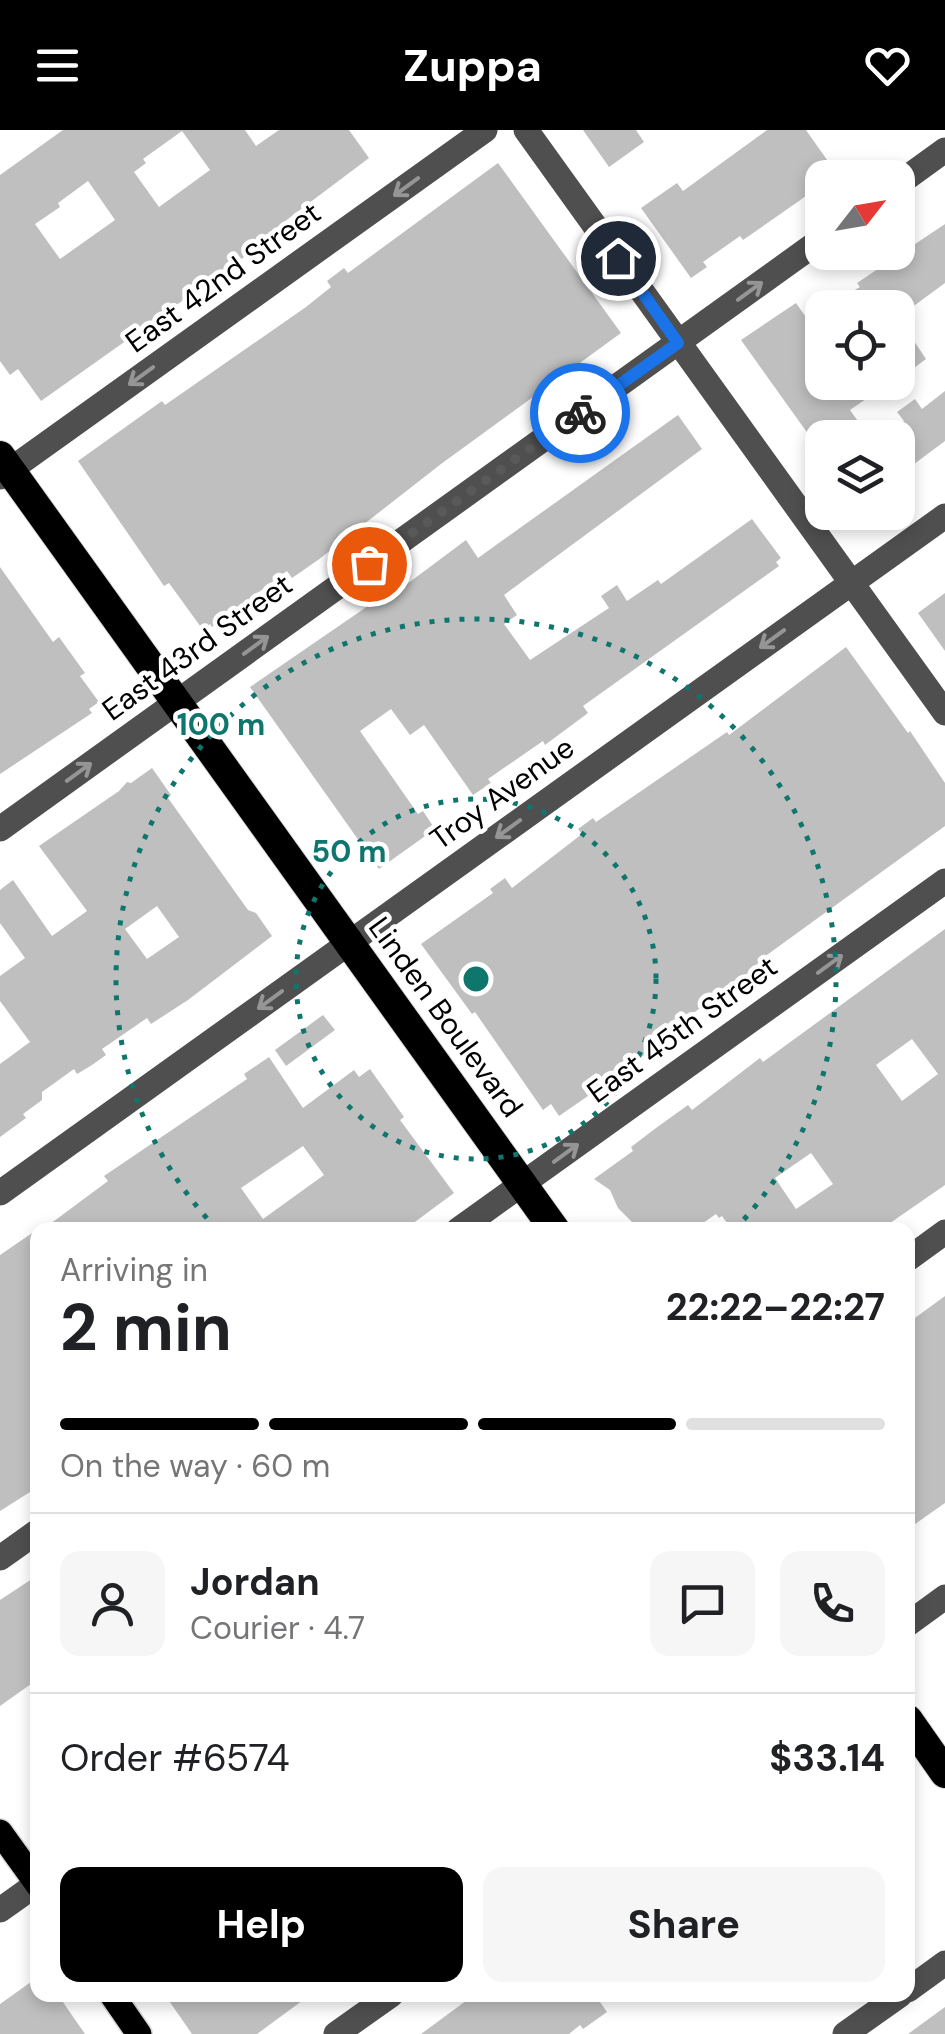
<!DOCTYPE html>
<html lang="en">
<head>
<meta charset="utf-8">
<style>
  body { margin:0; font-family:"DM Sans",sans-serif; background:#f6f6f6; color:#202124; height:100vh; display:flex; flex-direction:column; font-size:38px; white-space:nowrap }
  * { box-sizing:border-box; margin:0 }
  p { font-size:32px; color:#757577 }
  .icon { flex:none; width:55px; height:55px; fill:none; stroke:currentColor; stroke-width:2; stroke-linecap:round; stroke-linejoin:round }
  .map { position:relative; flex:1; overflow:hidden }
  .side { position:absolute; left:30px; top:1092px; width:885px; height:780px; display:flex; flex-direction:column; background:#fff; border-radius:20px; box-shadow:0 5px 15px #0003 }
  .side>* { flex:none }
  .needle { width:65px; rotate:59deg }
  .fabs { position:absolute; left:805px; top:30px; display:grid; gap:20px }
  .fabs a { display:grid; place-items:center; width:110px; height:110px; border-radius:20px; background:#fff; box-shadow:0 5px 15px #0003; font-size:50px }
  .pin { position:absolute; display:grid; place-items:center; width:85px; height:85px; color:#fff; margin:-42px; border:5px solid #fff; border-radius:50%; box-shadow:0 2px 10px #0007 }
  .courier { position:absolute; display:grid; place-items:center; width:100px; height:100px; margin:-50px; border:8px solid #1a73e8; border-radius:50%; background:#fff; color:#222; box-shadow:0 2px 12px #0007 }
  .head em { font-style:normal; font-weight:700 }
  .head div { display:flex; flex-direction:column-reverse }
  .head { display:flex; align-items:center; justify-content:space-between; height:170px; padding:0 30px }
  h1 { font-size:65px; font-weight:700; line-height:75px }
  .bar { display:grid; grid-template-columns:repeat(4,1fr); gap:15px 10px; align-content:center; height:120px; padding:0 30px }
  .bar i { height:12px; border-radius:8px; background:#e0e0e0 }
  .bar .on { background:#000 }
  .bar p { grid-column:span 4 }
  .line { display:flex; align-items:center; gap:25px; padding:0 30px; border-top:2px solid #e0e0e0 }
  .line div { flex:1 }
  .round { display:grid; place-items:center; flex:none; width:105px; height:105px; border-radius:20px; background:#f6f6f6 }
  .cta { display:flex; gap:20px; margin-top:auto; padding:20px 30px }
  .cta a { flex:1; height:115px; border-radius:20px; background:#000; color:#fff; font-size:40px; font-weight:700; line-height:115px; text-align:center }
  .cta a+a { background:#f6f6f6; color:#202124 }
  header { display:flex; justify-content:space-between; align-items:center; height:130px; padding:0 30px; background:#000; color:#fff; font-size:45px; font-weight:700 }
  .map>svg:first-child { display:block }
</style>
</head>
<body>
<header><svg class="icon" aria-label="menu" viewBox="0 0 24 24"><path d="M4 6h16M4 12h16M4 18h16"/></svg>Zuppa<svg class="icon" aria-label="heart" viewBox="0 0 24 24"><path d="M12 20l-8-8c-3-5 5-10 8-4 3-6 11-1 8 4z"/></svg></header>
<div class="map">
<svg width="945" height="1904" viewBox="0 0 945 1904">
  <rect width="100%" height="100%" fill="#fff"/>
  <g fill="#bfbfbf" fill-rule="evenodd">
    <path d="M 63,0 L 245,0 L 256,16 L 279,0 L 349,0 L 369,28 L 252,116 L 254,120 L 41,271 L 18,239 L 10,245 L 0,231 L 0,45 ZM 182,1 L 210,40 L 159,77 L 134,42 L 146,33 L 143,29 ZM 88,51 L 115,90 L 60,129 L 35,94 L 60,77 L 58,73 Z"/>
    <polygon points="583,0 636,0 644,12 609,37"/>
    <polygon points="767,0 806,0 837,44 822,48 822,54 799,71 743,110 740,106 703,132 707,137 691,148 641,78 677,53 683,61"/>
    <polygon points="498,33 621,203 441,334 318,430 292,448 287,441 212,497 210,494 203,500 169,453 164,456 78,331 162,271 165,275 306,177 331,157 327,151 344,138 348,143"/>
    <polygon points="945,94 945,153 911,178 865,178 853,161 860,157 857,153"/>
    <polygon points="796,173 822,210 822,252 830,252 837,263 854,252 866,269 850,280 870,308 811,308 741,210"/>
    <polygon points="898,187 926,229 910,241 898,223"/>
    <polygon points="945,261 945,311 898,346 898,296 904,291 897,282 915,269 922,279"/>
    <polygon points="678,285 702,319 504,465 517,485 504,494 530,530 609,478 601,466 617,455 627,471 658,450 661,454 752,389 781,428 776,432 779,436 583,576 588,583 545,615 543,611 488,649 491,653 473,665 424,595 410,605 391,579 360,601 418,684 423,681 435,699 379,739 250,557 400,454 403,457 466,410 478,428"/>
    <polygon points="0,437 53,512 59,507 85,543 80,546 99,572 89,579 92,583 0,644"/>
    <polygon points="945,463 945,521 918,483"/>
    <polygon points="846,517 908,603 910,601 945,653 945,696 760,830 762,833 651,914 655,918 599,955 601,957 559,986 551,974 543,980 475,882 472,884 421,814 493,763 490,759 505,748 512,758 582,704 578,699 593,688 596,692 727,602 729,605"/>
    <path d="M 152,638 L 171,665 L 168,668 L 248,780 L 256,783 L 272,806 L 188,870 L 151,894 L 147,888 L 102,919 L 106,925 L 92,935 L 77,944 L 74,939 L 42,962 L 42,970 L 23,984 L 26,988 L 0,1007 L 0,934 L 30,912 L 0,871 L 0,846 L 25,828 L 0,793 L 0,760 L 13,750 L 52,806 L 87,781 L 39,716 L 119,661 L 127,652 L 131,653 ZM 157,776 L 179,807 L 147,829 L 125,799 Z"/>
    <path d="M 945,799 L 945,1055 L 880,1100 L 732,1100 L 722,1086 L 719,1088 L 716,1084 L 693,1100 L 633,1100 L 632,1092 L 618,1078 L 610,1060 L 594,1049 L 633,1021 L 631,1017 L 656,998 L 688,975 L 692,980 L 760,928 L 763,932 ZM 912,909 L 938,944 L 902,971 L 876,935 ZM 811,1023 L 833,1054 L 796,1079 L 775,1048 Z"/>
    <polygon points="323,885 335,900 286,936 275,920"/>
    <path d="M 269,927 L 303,978 L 354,940 L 359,947 L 370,939 L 404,987 L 400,990 L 454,1063 L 404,1100 L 42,1100 L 108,1051 L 104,1046 L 247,949 L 244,944 ZM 303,1016 L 324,1045 L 263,1089 L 241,1058 Z"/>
    <polygon points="38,1099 38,1357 0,1381 0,1125"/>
    <polygon points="945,1166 945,1373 908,1399 908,1193"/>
    <polygon points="38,1445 38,1549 0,1576 0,1470"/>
    <polygon points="38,1847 38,1865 58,1865 85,1904 0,1904 0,1874"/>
    <polygon points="165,1865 310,1865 257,1904 192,1904"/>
    <polygon points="474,1865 595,1865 607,1882 583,1899 580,1895 569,1904 421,1904"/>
    <polygon points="945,1877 945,1904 908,1904"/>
  </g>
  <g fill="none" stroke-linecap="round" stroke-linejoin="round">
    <defs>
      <g id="major">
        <polyline points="0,1702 38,1755"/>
        <polyline points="112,1865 139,1904"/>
      </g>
      <g id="highway">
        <polyline points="0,326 555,1100"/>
        <polyline points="908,1590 945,1643"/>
      </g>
    </defs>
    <use href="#major" stroke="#dbdbdb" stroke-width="28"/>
    <use href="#highway" stroke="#dbdbdb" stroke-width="32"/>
    <g stroke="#4f4f4f" stroke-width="25">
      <polyline points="526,0 945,583"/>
      <polyline points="898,54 945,20"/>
      <polyline points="0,347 485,0"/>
      <polyline points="0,699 822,109"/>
      <polyline points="0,1063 945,386"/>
      <polyline points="458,1100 945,751"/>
      <polyline points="908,1129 945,1102"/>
      <polyline points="0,1428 38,1401"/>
      <polyline points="908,1494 945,1467"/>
      <polyline points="0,1780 38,1753"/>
      <polyline points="908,1860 945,1833"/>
      <polyline points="336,1904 391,1865"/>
      <polyline points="845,1904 900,1865"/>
    </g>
    <use href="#major" stroke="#000" stroke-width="25"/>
    <use href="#highway" stroke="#000" stroke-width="30"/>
  </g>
  <defs><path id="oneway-shaft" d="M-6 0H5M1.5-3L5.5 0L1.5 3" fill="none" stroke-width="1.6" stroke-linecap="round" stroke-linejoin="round" transform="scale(2.5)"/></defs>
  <g stroke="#959595">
    <use href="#oneway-shaft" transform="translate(406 57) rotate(144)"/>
    <use href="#oneway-shaft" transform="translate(750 161) rotate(-36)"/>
    <use href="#oneway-shaft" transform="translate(141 246) rotate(144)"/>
    <use href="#oneway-shaft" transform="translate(772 509) rotate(144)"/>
    <use href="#oneway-shaft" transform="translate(256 515) rotate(-36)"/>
    <use href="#oneway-shaft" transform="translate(79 642) rotate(-36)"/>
    <use href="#oneway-shaft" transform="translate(508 699) rotate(144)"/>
    <use href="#oneway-shaft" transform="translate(830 834) rotate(-36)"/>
    <use href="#oneway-shaft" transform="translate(270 870) rotate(144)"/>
    <use href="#oneway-shaft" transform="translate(566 1023) rotate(-36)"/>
  </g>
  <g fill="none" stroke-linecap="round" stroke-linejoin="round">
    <polyline stroke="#595959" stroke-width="10" stroke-dasharray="0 18" points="369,434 580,283"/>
    <polyline stroke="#1a73e8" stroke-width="12" points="580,283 678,213 618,128"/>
  </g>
  <g fill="none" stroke="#0f766e" stroke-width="5" stroke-dasharray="5 10">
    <circle cx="476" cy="849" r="180"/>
    <path d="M217 1099A360 360 0 1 1 735 1099"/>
  </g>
  <g text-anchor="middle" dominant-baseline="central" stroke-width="9" stroke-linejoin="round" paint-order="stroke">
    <g font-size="30" fill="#000" stroke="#fff">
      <text transform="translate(223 147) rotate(-36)">East 42nd Street</text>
      <text transform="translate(197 517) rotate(-36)">East 43rd Street</text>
      <text transform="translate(502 663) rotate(-36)">Troy Avenue</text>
      <text transform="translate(446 887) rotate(54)">Linden Boulevard</text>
      <text transform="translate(682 899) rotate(-36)">East 45th Street</text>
    </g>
  </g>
  <circle cx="476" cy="849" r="15" fill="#0f766e" stroke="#fff" stroke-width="5"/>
  <g font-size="30" text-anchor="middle" font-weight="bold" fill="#0f766e" stroke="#fff" stroke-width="9" stroke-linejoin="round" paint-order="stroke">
    <text x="221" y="605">100 m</text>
    <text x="349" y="732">50 m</text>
  </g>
</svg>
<div class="fabs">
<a><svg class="needle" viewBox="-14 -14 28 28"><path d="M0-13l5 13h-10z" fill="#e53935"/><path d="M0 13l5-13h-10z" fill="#757577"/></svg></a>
<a><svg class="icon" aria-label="locate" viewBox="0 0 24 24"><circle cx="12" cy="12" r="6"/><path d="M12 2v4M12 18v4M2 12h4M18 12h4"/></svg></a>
<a><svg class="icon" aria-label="layers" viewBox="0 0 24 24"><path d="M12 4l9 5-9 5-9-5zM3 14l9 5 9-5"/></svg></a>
</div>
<div class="pin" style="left:369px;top:434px;background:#ea580c"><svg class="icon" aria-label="bag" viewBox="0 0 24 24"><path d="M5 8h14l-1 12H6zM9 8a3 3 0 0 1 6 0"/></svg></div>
<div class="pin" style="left:618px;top:128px;background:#1f2937"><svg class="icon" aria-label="home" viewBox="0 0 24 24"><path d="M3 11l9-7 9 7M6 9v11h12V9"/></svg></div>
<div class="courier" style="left:580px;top:283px"><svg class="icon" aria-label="bike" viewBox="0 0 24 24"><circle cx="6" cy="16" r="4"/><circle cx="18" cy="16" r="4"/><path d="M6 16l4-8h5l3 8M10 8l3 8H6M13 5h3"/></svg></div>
<section class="side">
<div class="head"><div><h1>2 min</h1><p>Arriving in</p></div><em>22:22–22:27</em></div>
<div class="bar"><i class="on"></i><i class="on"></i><i class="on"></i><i></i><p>On the way · 60 m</p></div>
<div class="line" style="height:180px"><a class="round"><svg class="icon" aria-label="person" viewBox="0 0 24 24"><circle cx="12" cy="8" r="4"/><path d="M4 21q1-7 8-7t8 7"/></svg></a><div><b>Jordan</b><p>Courier · 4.7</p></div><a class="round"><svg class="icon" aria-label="chat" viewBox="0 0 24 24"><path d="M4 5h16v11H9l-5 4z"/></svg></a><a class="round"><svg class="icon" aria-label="phone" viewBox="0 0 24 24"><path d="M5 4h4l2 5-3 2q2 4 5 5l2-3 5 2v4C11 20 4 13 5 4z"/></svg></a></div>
<div class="line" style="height:130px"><div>Order #6574</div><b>$33.14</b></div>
<div class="cta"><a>Help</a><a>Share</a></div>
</section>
</div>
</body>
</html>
